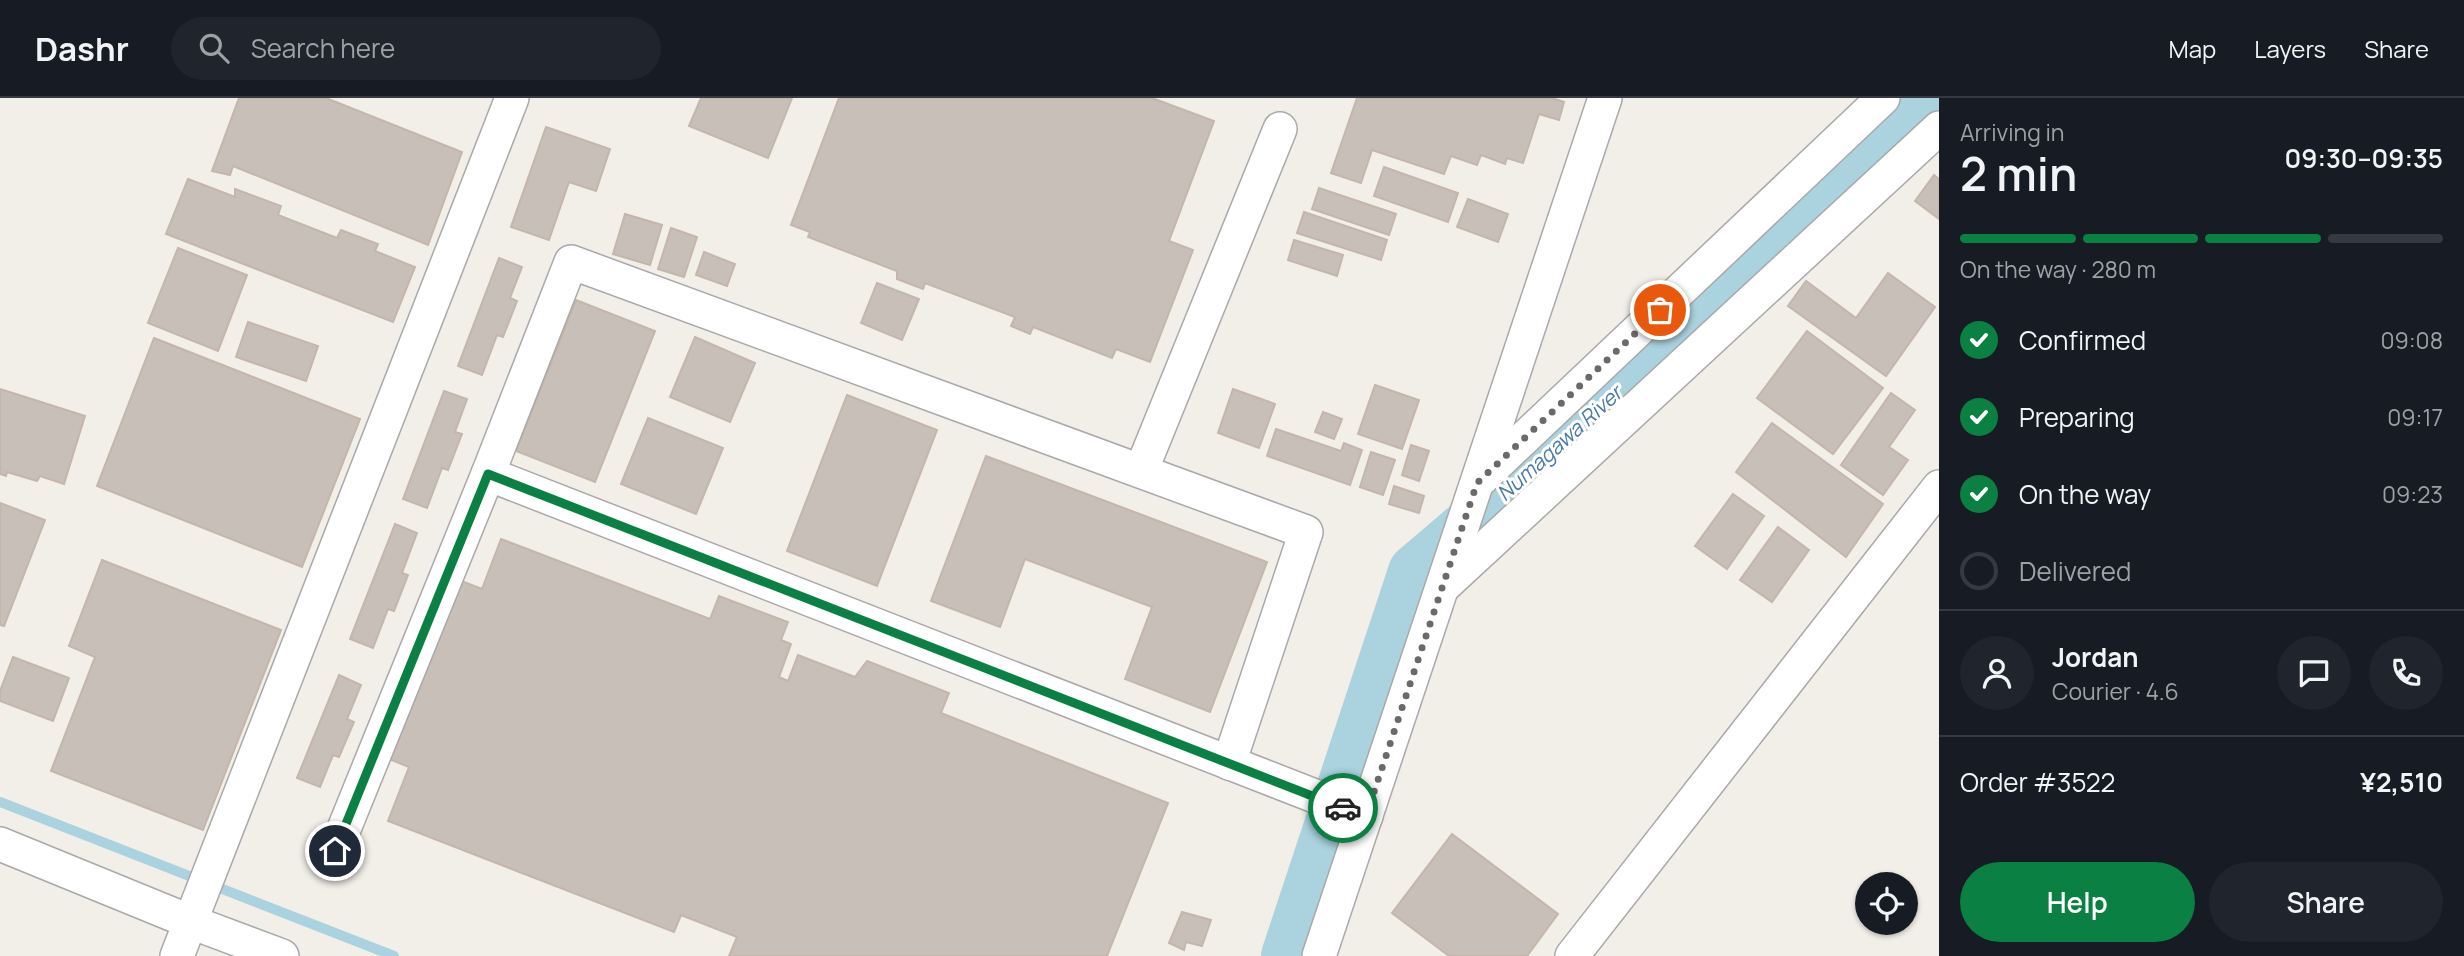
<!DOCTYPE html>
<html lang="en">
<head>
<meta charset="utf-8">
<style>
  body { margin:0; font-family:Manrope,sans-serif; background:#20242c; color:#f1f3f6; height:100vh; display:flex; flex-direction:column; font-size:26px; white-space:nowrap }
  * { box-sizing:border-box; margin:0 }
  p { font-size:23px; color:#9ea1a6 }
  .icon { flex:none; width:38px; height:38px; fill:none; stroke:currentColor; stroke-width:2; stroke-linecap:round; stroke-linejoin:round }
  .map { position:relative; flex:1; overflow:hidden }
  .details { display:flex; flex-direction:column; background:#171b24; width:525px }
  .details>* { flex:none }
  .fabs { position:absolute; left:1855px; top:774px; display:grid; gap:14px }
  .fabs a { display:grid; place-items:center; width:63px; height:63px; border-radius:50%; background:#171b24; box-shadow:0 2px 5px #0004; font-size:35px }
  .pin { position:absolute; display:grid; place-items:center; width:60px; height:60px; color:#fff; margin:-30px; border:4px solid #fff; border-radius:50%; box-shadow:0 2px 7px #0007 }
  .courier { position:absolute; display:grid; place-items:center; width:70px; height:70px; margin:-35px; border:5px solid #0b8043; border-radius:50%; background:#fff; color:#222; box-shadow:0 2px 9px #0007 }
  .headline em { font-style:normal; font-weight:600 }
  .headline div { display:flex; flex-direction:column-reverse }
  .headline { display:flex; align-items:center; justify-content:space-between; height:119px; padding:0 21px }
  h1 { font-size:46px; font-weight:600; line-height:52px }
  .bar { display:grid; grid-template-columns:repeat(4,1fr); gap:10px 7px; align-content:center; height:84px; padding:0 21px }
  .bar i { height:9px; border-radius:5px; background:#363941 }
  .bar .active { background:#0b8043 }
  .bar p { grid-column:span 4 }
  .line { display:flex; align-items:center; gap:18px; padding:0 21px; border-top:2px solid #363941 }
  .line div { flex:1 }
  .round { display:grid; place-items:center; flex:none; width:74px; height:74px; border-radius:37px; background:#20242c }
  ol { padding:0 21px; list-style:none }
  li { display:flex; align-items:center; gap:21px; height:77px }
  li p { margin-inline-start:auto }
  li .icon { padding:7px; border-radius:50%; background:#0b8043; color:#fff; stroke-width:4 }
  li:last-child { color:#9ea1a6 }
  li i { width:38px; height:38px; border:4px solid #363941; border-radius:50% }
  .primary-button { display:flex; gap:14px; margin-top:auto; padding:14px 21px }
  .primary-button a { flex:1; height:80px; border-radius:42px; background:#0b8043; color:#fff; font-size:28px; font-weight:600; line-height:80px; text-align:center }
  .primary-button a+a { background:#20242c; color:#f1f3f6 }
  header { display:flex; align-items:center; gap:42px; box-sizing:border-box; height:98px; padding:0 35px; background:#171b24; border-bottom:2px solid #363941 }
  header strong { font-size:33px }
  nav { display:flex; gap:38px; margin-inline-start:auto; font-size:24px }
  .search { width:490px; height:63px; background:#20242c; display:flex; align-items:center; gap:18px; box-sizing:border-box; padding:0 24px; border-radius:38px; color:#9ea1a6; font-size:26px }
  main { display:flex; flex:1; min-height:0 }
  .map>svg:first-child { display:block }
</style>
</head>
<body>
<header>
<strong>Dashr</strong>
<div class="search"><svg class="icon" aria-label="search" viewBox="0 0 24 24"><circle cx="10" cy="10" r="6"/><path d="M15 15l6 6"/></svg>Search here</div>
<nav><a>Map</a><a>Layers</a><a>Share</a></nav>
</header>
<main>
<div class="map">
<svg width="1939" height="858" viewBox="0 0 1939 858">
  <rect width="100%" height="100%" fill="#f2efe9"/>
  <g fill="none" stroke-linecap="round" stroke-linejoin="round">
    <polyline stroke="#aad3df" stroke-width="10" points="0,704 394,858"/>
    <polyline stroke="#aad3df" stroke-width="56" points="1289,858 1416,474 1477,422 1939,0"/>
  </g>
  <g fill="#c7bfb8" stroke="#c4b6ab" stroke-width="2">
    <polygon points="239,0 326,0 462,54 428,147 233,68 230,77 212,73"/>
    <polygon points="701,0 792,0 768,60 689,28"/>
    <polygon points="839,0 1152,0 1214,23 1169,143 1193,152 1150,264 1116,251 1112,260 1033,229 1030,236 1011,228 1015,219 925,185 923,191 897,181 897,173 808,139 810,134 791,127"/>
    <polygon points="1357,0 1552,0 1564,4 1559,22 1539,16 1523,65 1507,60 1505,66 1481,57 1477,67 1451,58 1444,76 1372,52 1361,85 1331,75"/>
    <polygon points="546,29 610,51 596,93 569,84 549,142 511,129"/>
    <polygon points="1384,69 1458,95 1448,124 1374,98"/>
    <polygon points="1934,77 1939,81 1939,121 1915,103"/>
    <polygon points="188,81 235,99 235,91 281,108 278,117 337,140 341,132 378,146 375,153 415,169 393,224 166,136"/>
    <polygon points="1319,90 1396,116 1389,137 1312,111"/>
    <polygon points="1468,101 1508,116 1498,144 1457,129"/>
    <polygon points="1304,114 1387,142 1381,162 1297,135"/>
    <polygon points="625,116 662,127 650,167 613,156"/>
    <polygon points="671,130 697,139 684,179 658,171"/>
    <polygon points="1294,142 1343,157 1337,178 1288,162"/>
    <polygon points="178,150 247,177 218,253 148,225"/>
    <polygon points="704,154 735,166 727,188 696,177"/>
    <polygon points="499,160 522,169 510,200 517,203 503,239 497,237 482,277 458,268"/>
    <polygon points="1888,175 1935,209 1886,278 1788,208 1806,183 1856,220"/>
    <polygon points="877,185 919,201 902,242 861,225"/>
    <polygon points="576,202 655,233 595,384 516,353"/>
    <polygon points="248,224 318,248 306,283 236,259"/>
    <polygon points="1807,233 1883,290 1833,356 1757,300"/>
    <polygon points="695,239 755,265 730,324 670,299"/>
    <polygon points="154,240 360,321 302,469 97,388"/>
    <polygon points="1375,287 1419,302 1402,351 1358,336"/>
    <polygon points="0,291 85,318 64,386 40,378 37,383 7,374 6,378 0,376"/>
    <polygon points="1233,291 1275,306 1259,350 1218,335"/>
    <polygon points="444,293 467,301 455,334 462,336 448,372 442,370 427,410 403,401"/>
    <polygon points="1891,295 1915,312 1889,349 1908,362 1883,397 1841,367"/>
    <polygon points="847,297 937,332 877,488 787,453"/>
    <polygon points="1323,314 1342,321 1334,341 1315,334"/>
    <polygon points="648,320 723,350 696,416 621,386"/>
    <polygon points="1772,325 1883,406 1846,459 1736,374"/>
    <polygon points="1276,331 1341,353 1344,345 1362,352 1350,387 1267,358"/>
    <polygon points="1411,347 1429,353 1419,383 1402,377"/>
    <polygon points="1371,354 1395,362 1383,397 1360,389"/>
    <polygon points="986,358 1267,464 1210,614 1125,581 1152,509 1025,461 1000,529 931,503"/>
    <polygon points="1394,388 1424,398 1419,415 1389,406"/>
    <polygon points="1733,396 1764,418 1727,471 1695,448"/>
    <polygon points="0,405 45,422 4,528 0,527"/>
    <polygon points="395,426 417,435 402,475 408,477 394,513 388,511 373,550 350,541"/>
    <polygon points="1778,429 1809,452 1772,504 1740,482"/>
    <polygon points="501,441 710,521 719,498 788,524 781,542 791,546 779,579 788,583 798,557 855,579 867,563 949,595 941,615 1168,705 1107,858 729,858 737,839 681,817 674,834 388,723 409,669 389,661 459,482 482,491"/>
    <polygon points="102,462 281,532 203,732 51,673 95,559 69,548"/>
    <polygon points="13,559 69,580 53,623 0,603 0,593"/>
    <polygon points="339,577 361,587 347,621 354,624 339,659 333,657 320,689 297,680"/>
    <polygon points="1452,736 1558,816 1527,858 1449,858 1392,815"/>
    <polygon points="1182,814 1211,822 1202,848 1186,844 1184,852 1169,845"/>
  </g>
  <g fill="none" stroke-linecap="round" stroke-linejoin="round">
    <defs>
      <g id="minor">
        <polyline points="1141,373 1280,31"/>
        <polyline points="488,376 571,164 1306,434 1229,665"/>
        <polyline points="1481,381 1883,0"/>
        <polyline points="1445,487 1939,30"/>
        <polyline points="0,746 191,824 282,858"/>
        <polyline points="335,753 488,376 1366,718"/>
        <polyline points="177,858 512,0"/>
        <polyline points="1319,858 1605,0"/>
        <polyline points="1572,858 1939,389"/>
      </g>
    </defs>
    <use href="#minor" stroke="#a9a9a9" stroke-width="36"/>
    <use href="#minor" stroke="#fff" stroke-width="33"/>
  </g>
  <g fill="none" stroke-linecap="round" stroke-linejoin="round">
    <polyline stroke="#6b6a68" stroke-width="7" stroke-dasharray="0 12.6" points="1343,710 1366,718 1477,385 1660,212"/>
    <polyline stroke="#0b8043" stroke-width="9" points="335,753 488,376 1343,710"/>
  </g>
  <g text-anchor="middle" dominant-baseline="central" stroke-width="6" stroke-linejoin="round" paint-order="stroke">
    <g font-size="21" font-style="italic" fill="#4a7aab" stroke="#fff">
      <text transform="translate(1559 345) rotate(-42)">Numagawa River</text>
    </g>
  </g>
</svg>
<div class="fabs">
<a><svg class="icon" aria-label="locate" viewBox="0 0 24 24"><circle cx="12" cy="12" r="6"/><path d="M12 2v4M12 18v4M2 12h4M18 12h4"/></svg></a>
</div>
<div class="pin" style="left:1660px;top:212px;background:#ea580c"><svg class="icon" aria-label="bag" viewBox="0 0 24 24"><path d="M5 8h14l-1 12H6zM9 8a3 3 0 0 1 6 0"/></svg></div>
<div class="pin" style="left:335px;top:753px;background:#1f2937"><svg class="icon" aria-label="home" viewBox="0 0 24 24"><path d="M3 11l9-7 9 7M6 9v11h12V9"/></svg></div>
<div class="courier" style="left:1343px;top:710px"><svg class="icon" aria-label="car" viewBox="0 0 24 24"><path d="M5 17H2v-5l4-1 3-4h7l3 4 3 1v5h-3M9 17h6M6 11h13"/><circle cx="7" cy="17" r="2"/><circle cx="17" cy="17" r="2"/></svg></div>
</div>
<section class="details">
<div class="headline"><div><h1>2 min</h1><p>Arriving in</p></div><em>09:30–09:35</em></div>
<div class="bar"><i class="active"></i><i class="active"></i><i class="active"></i><i></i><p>On the way · 280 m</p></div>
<ol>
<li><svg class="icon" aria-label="check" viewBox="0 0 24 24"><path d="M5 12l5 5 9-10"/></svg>Confirmed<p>09:08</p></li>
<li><svg class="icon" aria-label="check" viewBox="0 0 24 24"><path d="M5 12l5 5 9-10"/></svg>Preparing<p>09:17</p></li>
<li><svg class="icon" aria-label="check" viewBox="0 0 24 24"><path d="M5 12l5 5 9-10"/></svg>On the way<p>09:23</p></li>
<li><i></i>Delivered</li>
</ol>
<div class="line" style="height:126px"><a class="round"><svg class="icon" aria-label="person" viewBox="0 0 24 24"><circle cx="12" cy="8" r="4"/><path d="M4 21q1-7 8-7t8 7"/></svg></a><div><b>Jordan</b><p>Courier · 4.6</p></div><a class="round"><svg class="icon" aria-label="chat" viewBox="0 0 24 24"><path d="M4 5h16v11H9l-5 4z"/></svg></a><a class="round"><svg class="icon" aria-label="phone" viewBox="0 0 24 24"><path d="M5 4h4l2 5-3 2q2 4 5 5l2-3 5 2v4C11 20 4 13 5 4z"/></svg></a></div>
<div class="line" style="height:91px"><div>Order #3522</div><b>¥2,510</b></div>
<div class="primary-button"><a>Help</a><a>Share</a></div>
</section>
</main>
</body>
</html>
